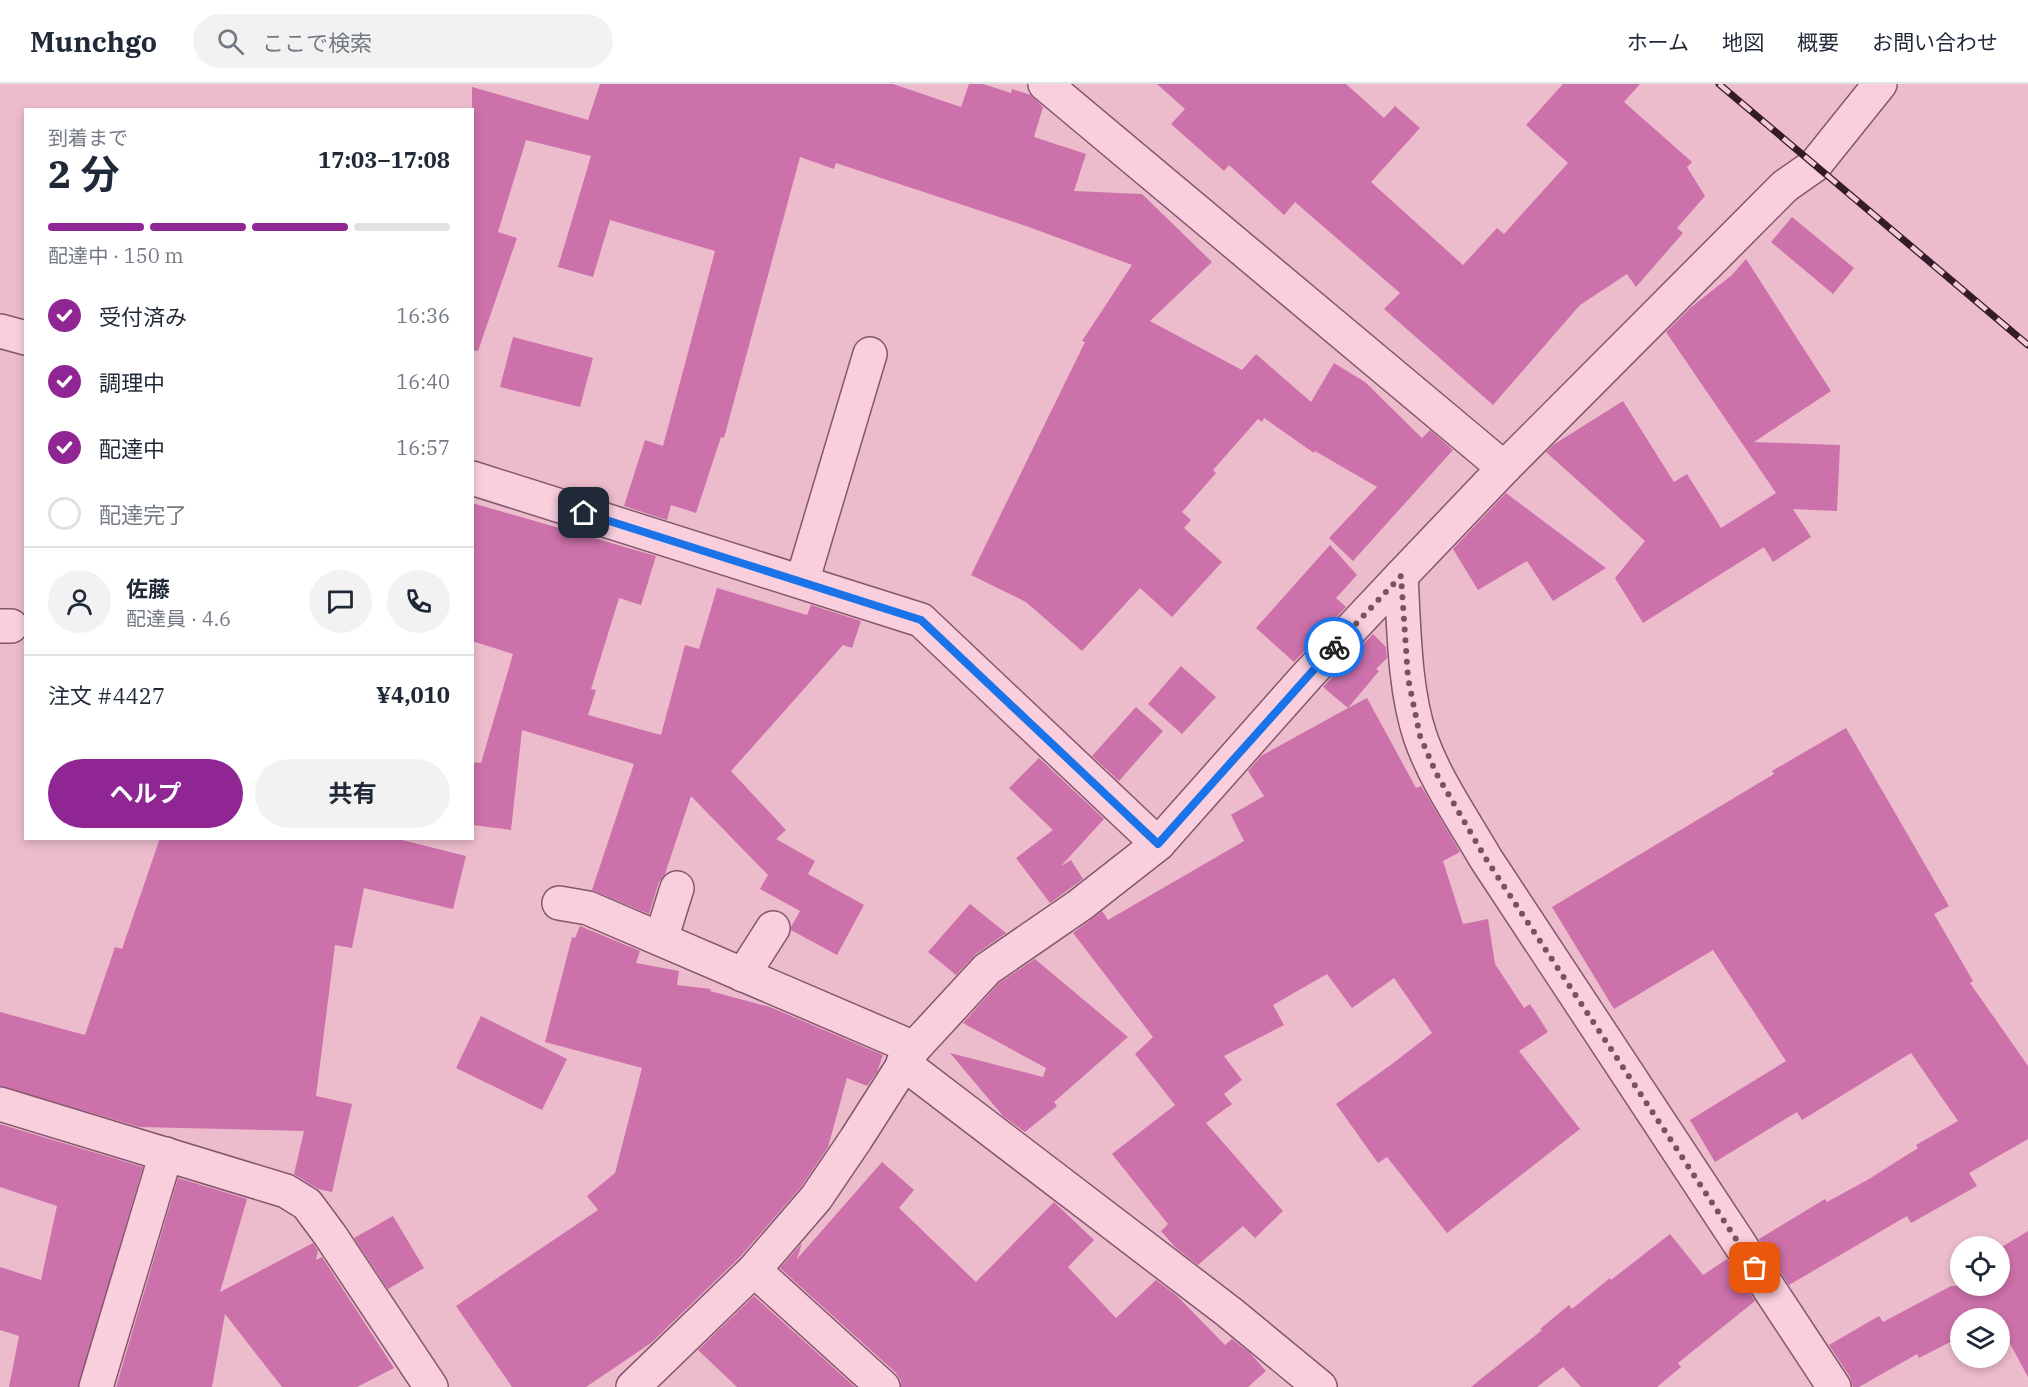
<!DOCTYPE html>
<html lang="ja">
<head>
<meta charset="utf-8">
<style>
  body { margin:0; font-family:"IBM Plex Serif","Noto Sans JP",serif; background:#f2f2f3; color:#1f2937; height:100vh; display:flex; flex-direction:column; font-size:22px; white-space:nowrap }
  * { box-sizing:border-box; margin:0 }
  p { font-size:20px; color:#747a83 }
  .icon { flex:none; width:33px; height:33px; fill:none; stroke:currentColor; stroke-width:2; stroke-linecap:round; stroke-linejoin:round }
  .map { position:relative; flex:1; overflow:hidden }
  .drawer { position:absolute; left:24px; top:24px; width:450px; height:732px; display:flex; flex-direction:column; background:#fff; border-radius:0px; box-shadow:0 3px 9px #0003 }
  .drawer>* { flex:none }
  .tools { position:absolute; left:1950px; top:1152px; display:grid; gap:12px }
  .tools a { display:grid; place-items:center; width:60px; height:60px; border-radius:50%; background:#fff; box-shadow:0 3px 9px #0003; font-size:30px }
  .pin { position:absolute; display:grid; place-items:center; width:51px; height:51px; color:#fff; margin:-26px; border-radius:12px; box-shadow:0 3px 9px #0006 }
  .courier { position:absolute; display:grid; place-items:center; width:60px; height:60px; margin:-30px; border:4px solid #1a73e8; border-radius:50%; background:#fff; color:#222; box-shadow:0 2px 8px #0007 }
  .summary em { font-style:normal; font-weight:700 }
  .summary div { display:flex; flex-direction:column-reverse }
  .summary { display:flex; align-items:center; justify-content:space-between; height:102px; padding:0 24px }
  h1 { font-size:39px; font-weight:700; line-height:45px }
  .bar { display:grid; grid-template-columns:repeat(4,1fr); gap:9px 6px; align-content:center; height:72px; padding:0 24px }
  .bar i { height:8px; border-radius:4px; background:#e0e1e3 }
  .bar .current { background:#8f2694 }
  .bar p { grid-column:span 4 }
  .line { display:flex; align-items:center; gap:15px; padding:0 24px; border-top:2px solid #e0e1e3 }
  .line div { flex:1 }
  .round { display:grid; place-items:center; flex:none; width:63px; height:63px; border-radius:32px; background:#f2f2f3 }
  ol { padding:0 24px; list-style:none }
  li { display:flex; align-items:center; gap:18px; height:66px }
  li p { margin-inline-start:auto }
  li .icon { padding:6px; border-radius:50%; background:#8f2694; color:#fff; stroke-width:4 }
  li:last-child { color:#747a83 }
  li i { width:33px; height:33px; border:3px solid #e0e1e3; border-radius:50% }
  .button { display:flex; gap:12px; margin-top:auto; padding:12px 24px }
  .button a { flex:1; height:69px; border-radius:36px; background:#8f2694; color:#fff; font-size:24px; font-weight:700; line-height:69px; text-align:center }
  .button a+a { background:#f2f2f3; color:#1f2937 }
  header { display:flex; align-items:center; gap:36px; box-sizing:border-box; height:84px; padding:0 30px; background:#fff; border-bottom:2px solid #e0e1e3 }
  header strong { font-size:28px }
  nav { display:flex; gap:33px; margin-inline-start:auto; font-size:21px }
  .search { width:420px; height:54px; background:#f2f2f3; display:flex; align-items:center; gap:15px; box-sizing:border-box; padding:0 21px; border-radius:33px; color:#747a83; font-size:22px }
  .map>svg:first-child { display:block }
</style>
</head>
<body>
<header>
<strong>Munchgo</strong>
<div class="search"><svg class="icon" aria-label="search" viewBox="0 0 24 24"><circle cx="10" cy="10" r="6"/><path d="M15 15l6 6"/></svg>ここで検索</div>
<nav><a>ホーム</a><a>地図</a><a>概要</a><a>お問い合わせ</a></nav>
</header>
<div class="map">
<svg width="2028" height="1303" viewBox="0 0 2028 1303">
  <rect width="100%" height="100%" fill="#edbccc"/>
  <g fill="#cc71aa">
    <polygon points="600,0 893,0 961,23 969,0 983,0 1011,9 1012,5 1031,11 1043,23 1034,53 1086,70 1074,107 1142,110 1212,178 1150,237 1242,286 1256,270 1311,318 1334,279 1365,298 1422,354 1430,346 1453,366 1353,477 1329,454 1377,403 1315,367 1314,369 1264,334 1262,338 1258,335 1213,386 1216,389 1182,428 1191,436 1184,444 1222,478 1172,533 1140,504 1082,567 1026,518 971,491 1085,258 1082,257 1132,181 1026,142 836,79 834,85 800,73 724,354 721,353 696,429 671,421 667,436 624,422 645,356 663,362 715,167 610,136 593,193 558,183 591,72 526,56 498,148 517,154 478,267 472,266 472,3 588,36"/>
    <polygon points="1157,0 1346,0 1384,34 1395,22 1420,44 1371,98 1463,181 1497,144 1504,150 1568,79 1526,41 1563,0 1640,0 1624,18 1692,78 1687,83 1705,112 1677,144 1683,149 1636,203 1627,190 1580,221 1493,321 1384,225 1400,209 1295,118 1284,131 1229,81 1224,87 1171,40 1185,25"/>
    <polygon points="1792,133 1854,184 1833,210 1771,158"/>
    <polygon points="1746,175 1831,307 1754,358 1840,361 1837,427 1793,425 1811,453 1773,478 1764,463 1643,539 1615,494 1645,457 1546,368 1553,361 1623,317 1674,398 1687,390 1721,444 1776,409 1666,248 1690,224 1732,191"/>
    <polygon points="513,253 593,274 580,323 500,303"/>
    <polygon points="1506,409 1606,484 1553,517 1527,477 1478,506 1453,465"/>
    <polygon points="472,419 656,472 641,521 619,514 591,605 596,606 588,631 661,651 685,561 699,565 717,504 807,531 811,521 861,537 852,564 843,561 731,687 786,746 776,755 815,777 808,790 864,821 837,871 791,846 791,843 800,827 760,805 768,791 691,712 665,790 659,798 649,830 592,806 634,680 522,646 511,746 472,741 472,678 481,679 513,570 472,557"/>
    <polygon points="1330,461 1357,491 1336,514 1346,523 1294,578 1256,544"/>
    <polygon points="1373,550 1386,563 1387,574 1376,585 1379,587 1348,624 1367,614 1416,704 1421,702 1460,768 1443,777 1463,840 1488,835 1495,880 1524,924 1530,920 1548,948 1519,967 1580,1045 1447,1149 1387,1073 1378,1079 1336,1020 1392,980 1432,949 1394,894 1352,924 1327,890 1273,921 1284,941 1224,972 1242,996 1224,1010 1232,1020 1206,1039 1283,1127 1255,1154 1243,1142 1198,1181 1176,1164 1161,1147 1168,1140 1112,1070 1175,1021 1135,970 1153,953 1073,849 1102,827 1108,836 1244,757 1231,731 1264,712 1248,687 1261,672 1348,624 1323,603"/>
    <polygon points="1181,582 1216,613 1182,650 1148,620"/>
    <polygon points="1136,623 1163,647 1119,697 1092,672"/>
    <polygon points="1846,644 1949,822 1934,830 1973,897 1970,899 2028,982 2028,1055 1969,1089 1977,1102 1911,1139 1907,1132 1789,1201 1759,1155 1825,1115 1827,1118 1869,1095 1918,1064 1916,1061 1958,1037 1911,969 1802,1036 1797,1028 1715,1078 1690,1036 1786,977 1713,866 1614,925 1552,823 1774,690 1772,687"/>
    <polygon points="1039,674 1104,735 1061,782 1071,776 1083,795 1050,819 1016,774 1053,746 1009,704"/>
    <polygon points="160,754 394,754 466,772 453,825 364,804 352,864 335,861 316,1012 352,1020 332,1108 318,1105 294,1090 304,1047 140,1043 0,1002 0,928 85,951 115,863 122,865"/>
    <polygon points="970,820 1006,849 976,870 956,891 928,868"/>
    <polygon points="580,842 640,867 636,879 679,887 677,901 711,905 710,907 770,923 883,971 877,988 867,1002 847,994 828,1063 801,1103 740,1173 651,1259 586,1303 512,1303 456,1222 598,1126 587,1112 615,1089 642,984 545,958 572,853 575,854"/>
    <polygon points="1035,875 1128,953 1054,1018 1057,1022 1025,1048 1003,1032 950,969 1043,993 1046,984 963,939 999,899"/>
    <polygon points="481,932 567,975 542,1026 456,984"/>
    <polygon points="0,1040 143,1083 78,1303 9,1303 19,1252 0,1246 0,1183 41,1196 57,1122 0,1103"/>
    <polygon points="882,1078 914,1106 899,1124 976,1198 1054,1118 1094,1156 1068,1183 1116,1234 1156,1196 1177,1212 1225,1261 1232,1255 1250,1269 1266,1287 1248,1303 901,1303 901,1297 896,1289 780,1184 802,1159 797,1175"/>
    <polygon points="178,1094 247,1115 220,1208 313,1159 318,1167 316,1176 322,1173 394,1284 357,1303 282,1303 225,1230 212,1303 116,1303"/>
    <polygon points="393,1132 424,1184 388,1205 354,1154"/>
    <polygon points="2028,1147 2028,1293 2000,1241 2000,1234 1960,1234 1960,1253 1919,1274 1917,1270 1859,1303 1853,1303 1850,1293 1829,1261 1879,1232 1883,1238 1951,1202 2000,1202 2000,1164"/>
    <polygon points="1670,1150 1703,1191 1727,1175 1755,1217 1678,1279 1681,1283 1657,1303 1581,1303 1563,1283 1537,1303 1471,1303 1542,1246 1540,1245 1569,1221 1572,1225 1610,1194 1611,1196"/>
    <polygon points="754,1212 855,1303 737,1303 698,1266"/>
  </g>
  <g fill="none" stroke-linecap="round" stroke-linejoin="round">
    <defs>
      <g id="minor">
        <polyline points="0,247 26,254"/>
        <polyline points="472,394 921,536 1158,760"/>
        <path d="M 1401,492 C 1404,543 1404,604 1420,652 C 1435,696 1463,735 1486,775 L 1834,1303"/>
        <polyline points="802,498 870,270"/>
        <polyline points="0,542 11,542"/>
        <polyline points="559,819 588,824 914,964"/>
        <polyline points="661,855 677,804"/>
        <polyline points="743,891 773,844"/>
        <polyline points="903,979 1229,1228 1320,1303"/>
        <polyline points="0,1020 286,1107 307,1120 330,1151 431,1303"/>
        <polyline points="754,1186 883,1303"/>
        <polyline points="96,1303 166,1070"/>
        <polyline points="633,1303 754,1186 816,1114 856,1055 914,964 987,885 1080,821 1158,760 1307,592 1401,492 1504,384 1785,102 1815,81 1880,0"/>
      </g>
      <polyline id="tertiary" points="1045,0 1504,384"/>
    </defs>
    <use href="#minor" stroke="#85566d" stroke-width="36"/>
    <use href="#tertiary" stroke="#85566d" stroke-width="36"/>
    <use href="#minor" stroke="#f9cedd" stroke-width="33"/>
    <use href="#tertiary" stroke="#f9cedd" stroke-width="33"/>
    <defs>
      <polyline id="rail" points="1719,0 2028,261"/>
    </defs>
    <use href="#rail" stroke="#341b28" stroke-width="7"/>
    <use href="#rail" stroke="#f5cbd9" stroke-width="4.5" stroke-dasharray="14" stroke-linecap="butt"/>
  </g>
  <g fill="none" stroke-linecap="round" stroke-linejoin="round">
    <polyline stroke="#755361" stroke-width="6" stroke-dasharray="0 10.8" points="1334,563 1401,492 1408,594 1420,652 1436,689 1486,775 1755,1184"/>
    <polyline stroke="#1a73e8" stroke-width="8" points="584,429 921,536 1158,760 1334,563"/>
  </g>
</svg>
<div class="tools">
<a><svg class="icon" aria-label="locate" viewBox="0 0 24 24"><circle cx="12" cy="12" r="6"/><path d="M12 2v4M12 18v4M2 12h4M18 12h4"/></svg></a>
<a><svg class="icon" aria-label="layers" viewBox="0 0 24 24"><path d="M12 4l9 5-9 5-9-5zM3 14l9 5 9-5"/></svg></a>
</div>
<div class="pin" style="left:1755px;top:1184px;background:#ea580c"><svg class="icon" aria-label="bag" viewBox="0 0 24 24"><path d="M5 8h14l-1 12H6zM9 8a3 3 0 0 1 6 0"/></svg></div>
<div class="pin" style="left:584px;top:429px;background:#1f2937"><svg class="icon" aria-label="home" viewBox="0 0 24 24"><path d="M3 11l9-7 9 7M6 9v11h12V9"/></svg></div>
<div class="courier" style="left:1334px;top:563px"><svg class="icon" aria-label="bike" viewBox="0 0 24 24"><circle cx="6" cy="16" r="4"/><circle cx="18" cy="16" r="4"/><path d="M6 16l4-8h5l3 8M10 8l3 8H6M13 5h3"/></svg></div>
<section class="drawer">
<div class="summary"><div><h1>2 分</h1><p>到着まで</p></div><em>17:03–17:08</em></div>
<div class="bar"><i class="current"></i><i class="current"></i><i class="current"></i><i></i><p>配達中 · 150 m</p></div>
<ol>
<li><svg class="icon" aria-label="check" viewBox="0 0 24 24"><path d="M5 12l5 5 9-10"/></svg>受付済み<p>16:36</p></li>
<li><svg class="icon" aria-label="check" viewBox="0 0 24 24"><path d="M5 12l5 5 9-10"/></svg>調理中<p>16:40</p></li>
<li><svg class="icon" aria-label="check" viewBox="0 0 24 24"><path d="M5 12l5 5 9-10"/></svg>配達中<p>16:57</p></li>
<li><i></i>配達完了</li>
</ol>
<div class="line" style="height:108px"><a class="round"><svg class="icon" aria-label="person" viewBox="0 0 24 24"><circle cx="12" cy="8" r="4"/><path d="M4 21q1-7 8-7t8 7"/></svg></a><div><b>佐藤</b><p>配達員 · 4.6</p></div><a class="round"><svg class="icon" aria-label="chat" viewBox="0 0 24 24"><path d="M4 5h16v11H9l-5 4z"/></svg></a><a class="round"><svg class="icon" aria-label="phone" viewBox="0 0 24 24"><path d="M5 4h4l2 5-3 2q2 4 5 5l2-3 5 2v4C11 20 4 13 5 4z"/></svg></a></div>
<div class="line" style="height:78px"><div>注文 #4427</div><b>¥4,010</b></div>
<div class="button"><a>ヘルプ</a><a>共有</a></div>
</section>
</div>
</body>
</html>
